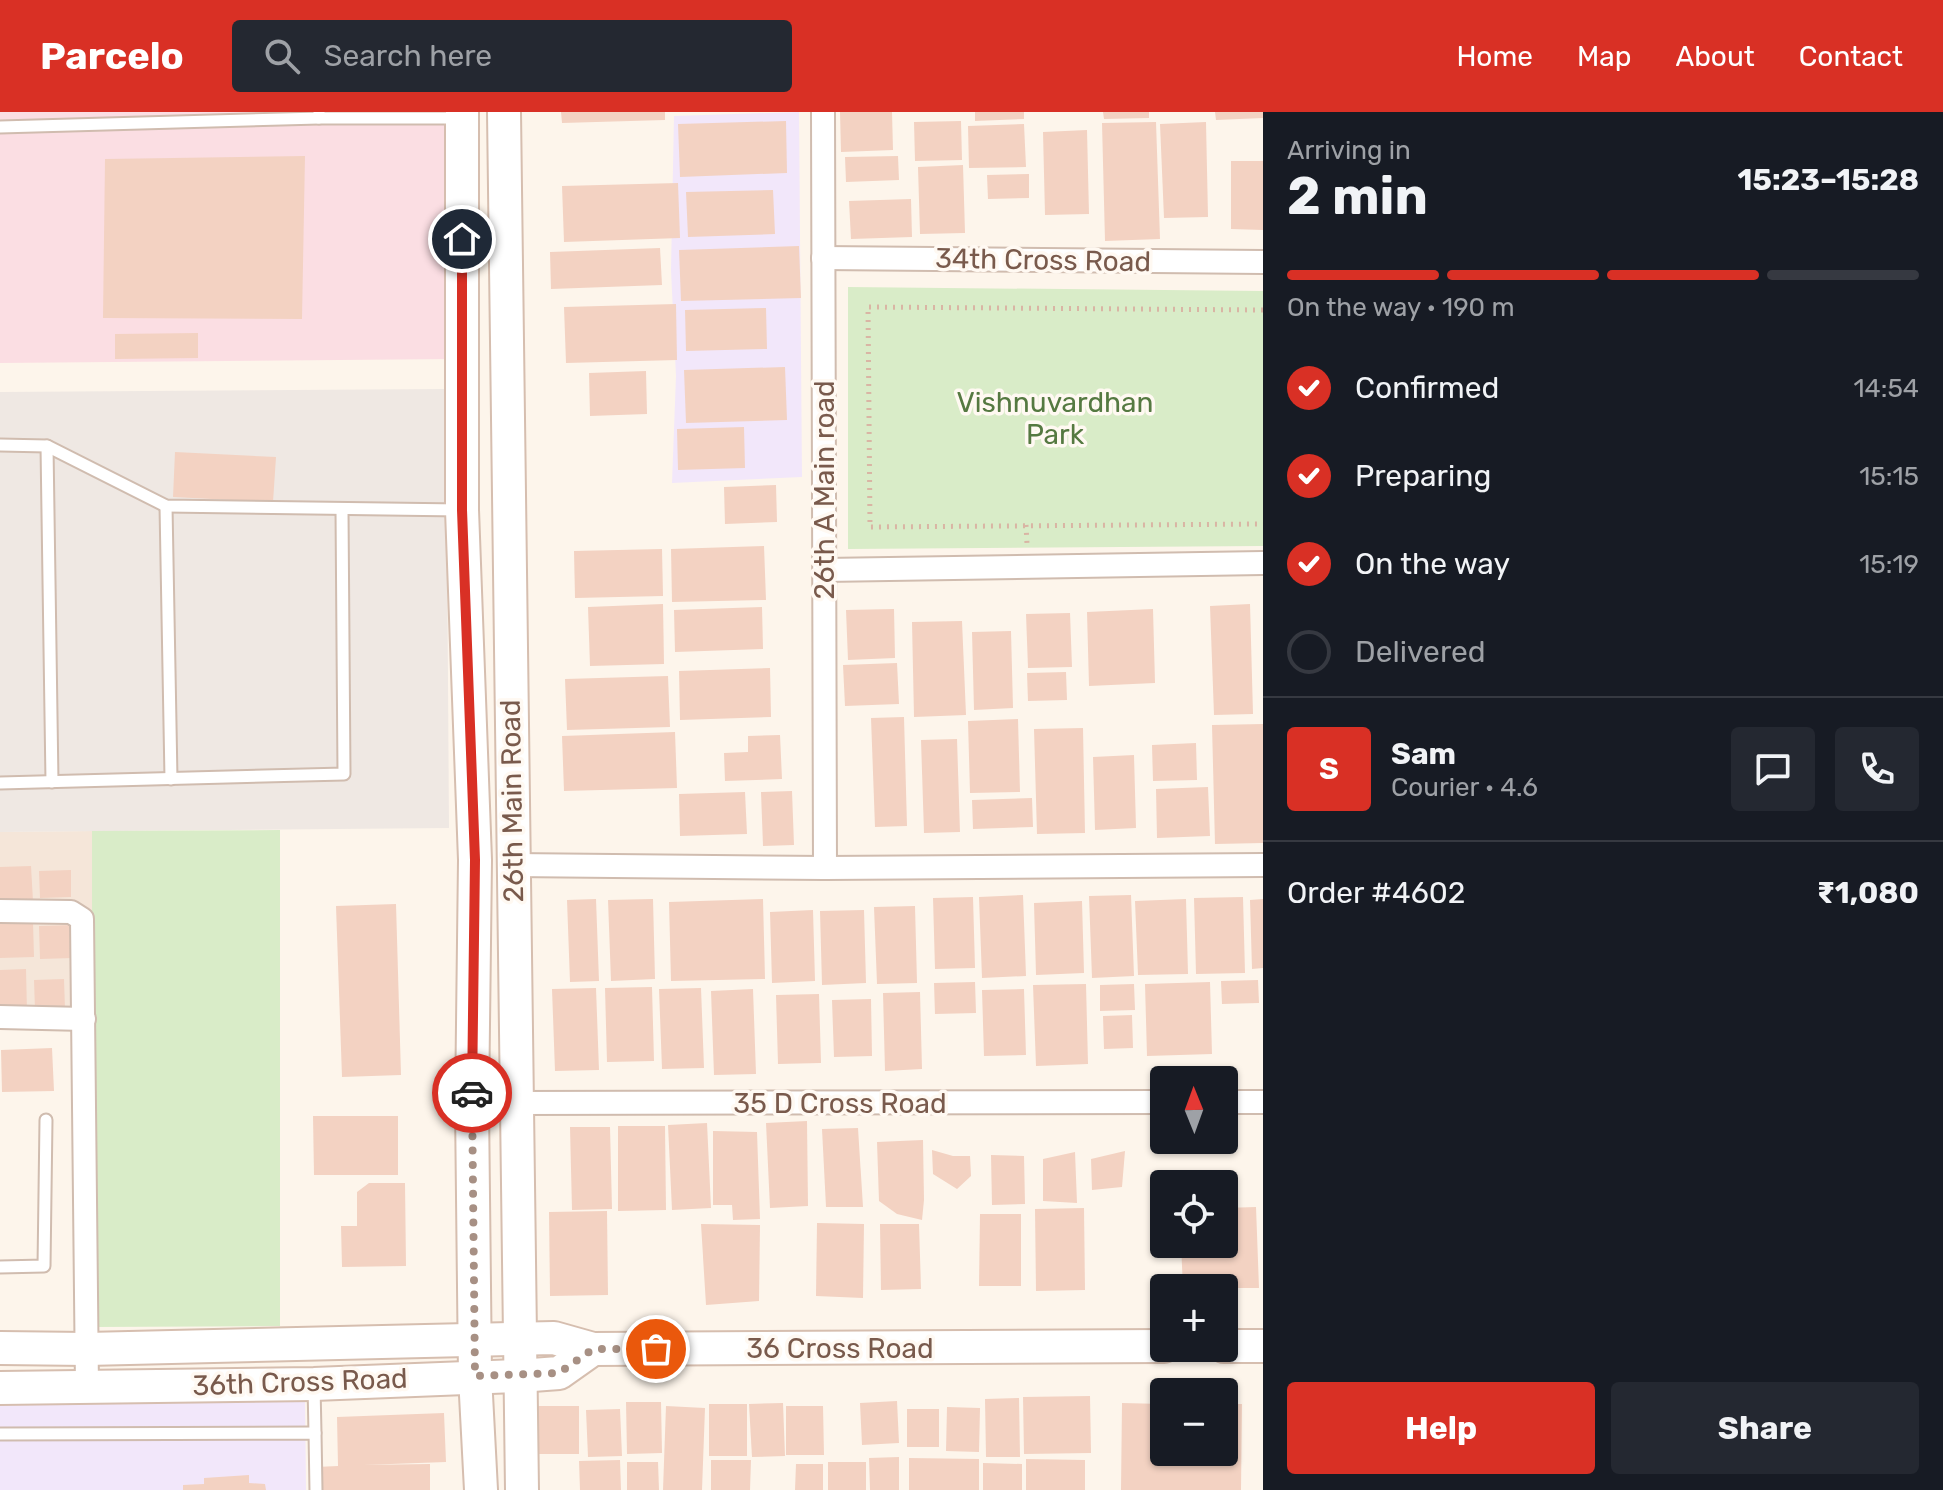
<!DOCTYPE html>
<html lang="en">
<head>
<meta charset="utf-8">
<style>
  body { margin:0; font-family:Rubik,sans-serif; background:#242831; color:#f1f3f6; height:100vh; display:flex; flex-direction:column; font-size:30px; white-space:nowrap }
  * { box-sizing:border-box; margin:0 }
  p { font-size:26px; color:#9ea1a6 }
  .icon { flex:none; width:44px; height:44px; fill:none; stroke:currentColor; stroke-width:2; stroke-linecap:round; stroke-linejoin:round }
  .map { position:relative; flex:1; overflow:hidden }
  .drawer { display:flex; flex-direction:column; background:#171b24; width:680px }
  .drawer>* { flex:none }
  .needle { width:52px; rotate:359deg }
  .controls { position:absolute; left:1150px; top:954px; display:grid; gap:16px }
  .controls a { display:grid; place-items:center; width:88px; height:88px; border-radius:8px; background:#171b24; box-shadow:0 2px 6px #0004; font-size:40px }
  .pin { position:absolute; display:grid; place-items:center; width:68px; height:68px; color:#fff; margin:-34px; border:4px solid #fff; border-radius:50%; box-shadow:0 2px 8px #0007 }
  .courier { position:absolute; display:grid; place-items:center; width:80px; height:80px; margin:-40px; border:6px solid #d93025; border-radius:50%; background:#fff; color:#222; box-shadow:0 2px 10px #0007 }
  .summary em { font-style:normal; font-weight:700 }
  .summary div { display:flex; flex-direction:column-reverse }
  .summary { display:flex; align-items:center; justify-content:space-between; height:136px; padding:0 24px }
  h1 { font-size:52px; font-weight:700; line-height:60px }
  .bar { display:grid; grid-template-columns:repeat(4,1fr); gap:12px 8px; align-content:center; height:96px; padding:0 24px }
  .bar i { height:10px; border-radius:6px; background:#363941 }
  .bar .on { background:#d93025 }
  .bar p { grid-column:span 4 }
  .line { display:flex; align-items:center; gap:20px; padding:0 24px; border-top:2px solid #363941 }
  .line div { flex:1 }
  .round { display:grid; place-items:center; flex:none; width:84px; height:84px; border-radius:8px; background:#242831 }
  ol { padding:0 24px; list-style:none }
  li { display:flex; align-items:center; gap:24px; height:88px }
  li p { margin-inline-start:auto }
  li .icon { padding:8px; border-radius:50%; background:#d93025; color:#fff; stroke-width:4 }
  li:last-child { color:#9ea1a6 }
  li i { width:44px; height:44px; border:4px solid #363941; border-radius:50% }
  .action { display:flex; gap:16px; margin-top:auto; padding:16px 24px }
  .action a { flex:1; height:92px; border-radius:8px; background:#d93025; color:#fff; font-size:32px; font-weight:700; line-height:92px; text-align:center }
  .action a+a { background:#242831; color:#f1f3f6 }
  header { display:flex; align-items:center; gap:48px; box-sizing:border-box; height:112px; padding:0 40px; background:#d93025; color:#fff }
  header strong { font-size:38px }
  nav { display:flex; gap:44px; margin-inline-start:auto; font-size:28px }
  .search { width:560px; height:72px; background:#242831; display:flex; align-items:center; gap:20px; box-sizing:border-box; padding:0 28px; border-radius:8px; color:#9ea1a6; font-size:30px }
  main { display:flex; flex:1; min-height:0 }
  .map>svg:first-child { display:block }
</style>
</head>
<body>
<header>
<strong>Parcelo</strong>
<div class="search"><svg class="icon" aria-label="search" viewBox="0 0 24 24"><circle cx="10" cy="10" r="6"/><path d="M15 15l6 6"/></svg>Search here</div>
<nav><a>Home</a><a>Map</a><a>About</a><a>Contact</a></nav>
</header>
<main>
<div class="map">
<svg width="1263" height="1378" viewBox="0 0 1263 1378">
  <rect width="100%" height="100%" fill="#fdf5eb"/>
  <polygon fill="#f5e6d9" points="92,719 93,912 0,913 0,720"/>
  <polygon fill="#efe8e3" points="446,277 449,716 0,720 0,280"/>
  <g fill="#f2e7fa">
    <polygon points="799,0 802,365 672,371 676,264 671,158 674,4"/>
    <polygon points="305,1286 306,1378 0,1378 0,1291"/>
  </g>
  <polygon fill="#fbdee3" points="0,0 453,0 453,247 0,251"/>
  <g fill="#d9ecc8">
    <polygon points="848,175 1263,179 1263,434 848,437"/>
    <polygon points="280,718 280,1214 92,1215 92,719"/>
  </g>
  <g fill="#f3d2c2">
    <polygon points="561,0 665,0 665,8 562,11"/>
    <polygon points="840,0 892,0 893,38 841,40"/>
    <polygon points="975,0 1024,0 1024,7 975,9"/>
    <polygon points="1103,0 1149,0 1149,6 1104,7"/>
    <polygon points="1215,0 1263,0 1263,6 1216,8"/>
    <polygon points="786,9 787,61 680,65 678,12"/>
    <polygon points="961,9 962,48 915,49 914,10"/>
    <polygon points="1156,10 1160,127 1105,129 1102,11"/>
    <polygon points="1206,10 1208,105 1164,106 1160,12"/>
    <polygon points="1024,12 1026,55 969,56 968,14"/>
    <polygon points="1087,18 1089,102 1045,103 1043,20"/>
    <polygon points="305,44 302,207 103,206 105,47"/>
    <polygon points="898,44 899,68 846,70 845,45"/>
    <polygon points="1231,49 1263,49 1263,118 1231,117"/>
    <polygon points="963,53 965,121 920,122 918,55"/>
    <polygon points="1029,62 1029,86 988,87 987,63"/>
    <polygon points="678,71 680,126 564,130 562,74"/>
    <polygon points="773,78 775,122 688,125 686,80"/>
    <polygon points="911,87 912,125 851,127 849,89"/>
    <polygon points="799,134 801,186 681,189 679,138"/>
    <polygon points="660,136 662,173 551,177 550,140"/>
    <polygon points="676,192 677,248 566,251 564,195"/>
    <polygon points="766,196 767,237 686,239 685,198"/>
    <polygon points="198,221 198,246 115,247 115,222"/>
    <polygon points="785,255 787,308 686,311 684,258"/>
    <polygon points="646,259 647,302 590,304 589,261"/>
    <polygon points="744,315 745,356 678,358 677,317"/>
    <polygon points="175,340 276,345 273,390 173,385"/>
    <polygon points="776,373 777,410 725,412 724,375"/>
    <polygon points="764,434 766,488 672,490 671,437"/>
    <polygon points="662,437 663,484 575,486 574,439"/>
    <polygon points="663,492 664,552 590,554 588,495"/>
    <polygon points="1250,492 1253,602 1214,603 1210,494"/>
    <polygon points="762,495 763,537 675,540 674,498"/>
    <polygon points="894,497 895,546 848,548 846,498"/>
    <polygon points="1153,497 1155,571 1089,574 1087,500"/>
    <polygon points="1070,501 1072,555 1028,556 1026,502"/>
    <polygon points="962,509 966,603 914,605 912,510"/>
    <polygon points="1011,519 1013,596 974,598 972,520"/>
    <polygon points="897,551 899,592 845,594 843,553"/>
    <polygon points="770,556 771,605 680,608 679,559"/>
    <polygon points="1066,560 1067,588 1028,589 1027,561"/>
    <polygon points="668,564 670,615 567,618 565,567"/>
    <polygon points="904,605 907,714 875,715 871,606"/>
    <polygon points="1018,607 1020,680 970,681 968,609"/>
    <polygon points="1263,612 1263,731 1215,732 1212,613"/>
    <polygon points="1083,616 1085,721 1037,722 1034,617"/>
    <polygon points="675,620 677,676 564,679 562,624"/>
    <polygon points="780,623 782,667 725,669 724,641 748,640 748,624"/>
    <polygon points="957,627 960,720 924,721 921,628"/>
    <polygon points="1196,631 1197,668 1153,669 1152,633"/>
    <polygon points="1134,643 1136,716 1095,718 1093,645"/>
    <polygon points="1208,675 1210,724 1157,726 1156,677"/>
    <polygon points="792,679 794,733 763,734 761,680"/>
    <polygon points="745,680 747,722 680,724 679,682"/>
    <polygon points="1032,686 1033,715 973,717 972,688"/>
    <polygon points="31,754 33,789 0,790 0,755"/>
    <polygon points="71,758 71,785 40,786 39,759"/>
    <polygon points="1023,783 1026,864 982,866 979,785"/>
    <polygon points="1131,783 1134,864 1092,866 1089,784"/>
    <polygon points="973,785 975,856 935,857 933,786"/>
    <polygon points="1243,785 1245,861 1196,862 1194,786"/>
    <polygon points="596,787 599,869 570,870 567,788"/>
    <polygon points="653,787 655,867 611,869 608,788"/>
    <polygon points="763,787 765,867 671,869 669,790"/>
    <polygon points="1186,787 1188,862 1138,863 1135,789"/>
    <polygon points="1263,787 1263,856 1252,857 1250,788"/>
    <polygon points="1082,789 1084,861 1036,863 1034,791"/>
    <polygon points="396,792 401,963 342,965 336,794"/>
    <polygon points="915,794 917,871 877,872 874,795"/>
    <polygon points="813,798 815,869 772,871 770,800"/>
    <polygon points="864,798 866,871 822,873 820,799"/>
    <polygon points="33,810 34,845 0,846 0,811"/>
    <polygon points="72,813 73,846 40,847 39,814"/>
    <polygon points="26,857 27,900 0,901 0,858"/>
    <polygon points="64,867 65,897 35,898 34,868"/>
    <polygon points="1258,868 1259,891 1222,892 1221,869"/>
    <polygon points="975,870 976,901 935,902 934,871"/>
    <polygon points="1210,870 1212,942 1147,944 1145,872"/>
    <polygon points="1086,872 1088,952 1036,954 1033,873"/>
    <polygon points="1134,872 1135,898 1100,899 1100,873"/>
    <polygon points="652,875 654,949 607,950 605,876"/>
    <polygon points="596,876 599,958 555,959 552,877"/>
    <polygon points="701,876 704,956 662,957 659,877"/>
    <polygon points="753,877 756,962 714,963 711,879"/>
    <polygon points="1024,877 1026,943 984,944 982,878"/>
    <polygon points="920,880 922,957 885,959 883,881"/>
    <polygon points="819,882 821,951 778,952 776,883"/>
    <polygon points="871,887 872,944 834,945 832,888"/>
    <polygon points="1132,903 1133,936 1104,937 1103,904"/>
    <polygon points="52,936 54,979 2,980 1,938"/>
    <polygon points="313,1004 398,1004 398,1063 314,1063"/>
    <polygon points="807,1009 808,1094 770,1096 766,1011"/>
    <polygon points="707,1011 711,1096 672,1098 668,1013"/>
    <polygon points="618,1014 665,1014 666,1098 618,1099"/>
    <polygon points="570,1015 610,1015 612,1097 572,1098"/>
    <polygon points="858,1016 863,1095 826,1095 822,1017"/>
    <polygon points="713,1019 757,1020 760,1107 733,1108 732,1093 713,1093"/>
    <polygon points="923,1028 924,1088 922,1108 897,1102 879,1089 877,1030"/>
    <polygon points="932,1038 953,1044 970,1044 971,1064 957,1077 933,1062"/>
    <polygon points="1125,1039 1122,1075 1092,1078 1091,1047"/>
    <polygon points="1075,1040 1077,1091 1043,1089 1043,1047"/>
    <polygon points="991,1043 1024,1044 1025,1092 992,1093"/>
    <polygon points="369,1071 405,1071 406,1154 342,1155 341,1114 357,1114 357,1080"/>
    <polygon points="1256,1095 1259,1176 1183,1176 1181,1132 1224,1132 1224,1096"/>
    <polygon points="1084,1096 1085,1178 1036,1179 1035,1097"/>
    <polygon points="607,1099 608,1183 550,1184 549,1100"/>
    <polygon points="980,1102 1021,1102 1021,1174 979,1174"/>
    <polygon points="817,1111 864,1112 863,1186 816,1184"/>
    <polygon points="701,1112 760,1113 759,1189 706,1193"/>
    <polygon points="880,1112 919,1112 921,1177 881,1178"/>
    <polygon points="1090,1284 1091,1341 1024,1342 1023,1285"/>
    <polygon points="1019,1286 1020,1345 986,1345 985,1287"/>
    <polygon points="897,1289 899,1331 862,1333 860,1291"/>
    <polygon points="626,1290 661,1290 662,1341 627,1342"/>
    <polygon points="783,1291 785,1344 752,1345 749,1292"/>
    <polygon points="1122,1291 1164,1292 1164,1340 1224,1340 1224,1292 1242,1292 1241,1378 1121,1378"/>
    <rect x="709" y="1292" width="38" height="52"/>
    <rect x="535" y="1294" width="44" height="48"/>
    <polygon points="666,1294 705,1296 702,1378 663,1378"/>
    <polygon points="786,1294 823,1294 824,1343 786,1343"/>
    <polygon points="947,1295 980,1296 979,1340 946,1339"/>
    <polygon points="620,1297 622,1344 588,1345 586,1298"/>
    <rect x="907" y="1297" width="32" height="38"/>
    <polygon points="444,1301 446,1350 363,1353 430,1352 430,1378 317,1378 316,1355 338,1354 337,1305"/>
    <polygon points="899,1345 899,1378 870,1378 869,1346"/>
    <polygon points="909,1346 979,1347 979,1378 909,1378"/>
    <polygon points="1026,1347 1085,1348 1085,1378 1026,1378"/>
    <polygon points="620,1348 621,1378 580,1378 579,1349"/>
    <polygon points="711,1348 751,1348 750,1378 711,1378"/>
    <polygon points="627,1350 658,1350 659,1378 627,1378"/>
    <rect x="828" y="1350" width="38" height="28"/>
    <polygon points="983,1351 1022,1352 1022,1378 983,1378"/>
    <polygon points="796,1352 823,1352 823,1378 795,1378"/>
    <polygon points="249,1363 249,1371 265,1372 266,1378 183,1378 183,1373 204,1372 204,1366"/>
  </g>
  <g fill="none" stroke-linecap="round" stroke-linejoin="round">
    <defs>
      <g id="lane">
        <polyline points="319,6 458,6"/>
        <polyline points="0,15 319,6 319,0"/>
        <polyline points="0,333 47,334 166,394 461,398"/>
        <polyline points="47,334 52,670"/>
        <polyline points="166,394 171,667"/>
        <polyline points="0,671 344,662 342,398"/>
        <polyline points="0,1155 44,1154 46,1008"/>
        <polyline points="314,1274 315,1321"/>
        <polyline points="0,1322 315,1321 316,1378"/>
      </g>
      <g id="street">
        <polyline points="823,0 825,756"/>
        <polyline points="823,146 1263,150"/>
        <polyline points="825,458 1263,451"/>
        <polyline points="513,753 825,756 1263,753"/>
        <polyline points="0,799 71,800 82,807 87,1275"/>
        <polyline points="0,905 84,907"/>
        <polyline points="1224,990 1263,990"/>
        <polyline points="515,991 1164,990"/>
      </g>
      <g id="secondary">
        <polyline points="462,0 462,398 475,748 472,994 475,1264 481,1378"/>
        <polyline points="504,0 522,1378"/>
        <polyline points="1224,1234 1263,1234"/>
        <polyline points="0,1236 87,1237 554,1226 593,1237 1164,1234"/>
        <polyline points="0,1276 314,1272 519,1264 559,1261 593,1237"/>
      </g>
    </defs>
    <use href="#lane" stroke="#d0bcaf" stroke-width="15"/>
    <use href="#street" stroke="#d0bcaf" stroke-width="26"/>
    <use href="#secondary" stroke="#d6beaf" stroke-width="36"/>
    <g stroke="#d9b5a4" stroke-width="5" stroke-dasharray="2 6" stroke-linecap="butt">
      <polyline points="1263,198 868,195 870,415 1263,412"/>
      <polyline points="1026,413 1027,432"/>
    </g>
    <use href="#lane" stroke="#fff" stroke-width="11"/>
    <use href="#street" stroke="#fff" stroke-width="22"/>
    <use href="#secondary" stroke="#fff" stroke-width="32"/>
  </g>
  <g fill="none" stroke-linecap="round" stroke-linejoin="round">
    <polyline stroke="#a79084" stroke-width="8" stroke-dasharray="0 14.4" points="472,981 475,1264 559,1261 593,1237 656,1237"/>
    <polyline stroke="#d93025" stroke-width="10" points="462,127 462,398 475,748 472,981"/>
  </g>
  <g text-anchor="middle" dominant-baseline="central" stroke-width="7" stroke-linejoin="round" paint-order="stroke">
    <g font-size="28" fill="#795a4c" stroke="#fff9f2">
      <text transform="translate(1043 148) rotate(1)">34th Cross Road</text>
      <text transform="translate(824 378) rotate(-90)">26th A Main road</text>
      <text transform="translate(512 689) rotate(-91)">26th Main Road</text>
      <text x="840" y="991">35 D Cross Road</text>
      <text x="840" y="1236">36 Cross Road</text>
      <text transform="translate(300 1270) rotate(-2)">36th Cross Road</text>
    </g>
    <g font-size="28" fill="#557941" stroke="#fff9f2">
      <text x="1055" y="290">Vishnuvardhan<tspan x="1055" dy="32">Park</tspan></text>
    </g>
  </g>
</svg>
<div class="controls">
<a><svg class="needle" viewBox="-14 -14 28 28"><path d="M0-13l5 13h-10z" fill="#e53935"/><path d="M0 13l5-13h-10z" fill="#9ea1a6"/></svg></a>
<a><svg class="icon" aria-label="locate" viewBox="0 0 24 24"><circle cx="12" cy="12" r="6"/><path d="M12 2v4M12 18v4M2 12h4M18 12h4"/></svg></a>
<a>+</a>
<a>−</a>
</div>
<div class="pin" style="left:656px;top:1237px;background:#ea580c"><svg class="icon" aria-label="bag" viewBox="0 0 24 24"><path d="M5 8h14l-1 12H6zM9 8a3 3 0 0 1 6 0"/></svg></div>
<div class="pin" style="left:462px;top:127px;background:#1f2937"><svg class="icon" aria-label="home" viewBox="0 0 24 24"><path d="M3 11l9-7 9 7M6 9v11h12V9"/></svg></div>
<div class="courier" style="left:472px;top:981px"><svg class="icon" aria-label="car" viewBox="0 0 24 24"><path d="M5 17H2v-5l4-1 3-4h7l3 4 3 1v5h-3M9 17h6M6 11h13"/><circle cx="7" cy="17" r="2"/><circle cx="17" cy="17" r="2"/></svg></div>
</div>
<section class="drawer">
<div class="summary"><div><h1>2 min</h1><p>Arriving in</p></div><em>15:23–15:28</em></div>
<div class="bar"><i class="on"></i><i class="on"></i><i class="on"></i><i></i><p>On the way · 190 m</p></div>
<ol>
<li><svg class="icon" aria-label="check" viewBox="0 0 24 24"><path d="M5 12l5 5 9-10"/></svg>Confirmed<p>14:54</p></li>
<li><svg class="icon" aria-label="check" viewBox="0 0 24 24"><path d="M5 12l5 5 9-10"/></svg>Preparing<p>15:15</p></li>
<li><svg class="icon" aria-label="check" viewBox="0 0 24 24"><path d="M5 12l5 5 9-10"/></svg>On the way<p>15:19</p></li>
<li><i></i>Delivered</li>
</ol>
<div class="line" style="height:144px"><b class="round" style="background:#d93025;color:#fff">S</b><div><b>Sam</b><p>Courier · 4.6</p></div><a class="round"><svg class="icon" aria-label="chat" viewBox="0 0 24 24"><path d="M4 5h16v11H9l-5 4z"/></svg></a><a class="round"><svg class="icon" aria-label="phone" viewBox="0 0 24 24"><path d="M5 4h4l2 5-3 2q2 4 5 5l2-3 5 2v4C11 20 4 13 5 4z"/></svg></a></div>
<div class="line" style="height:104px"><div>Order #4602</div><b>₹1,080</b></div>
<div class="action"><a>Help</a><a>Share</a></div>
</section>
</main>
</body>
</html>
